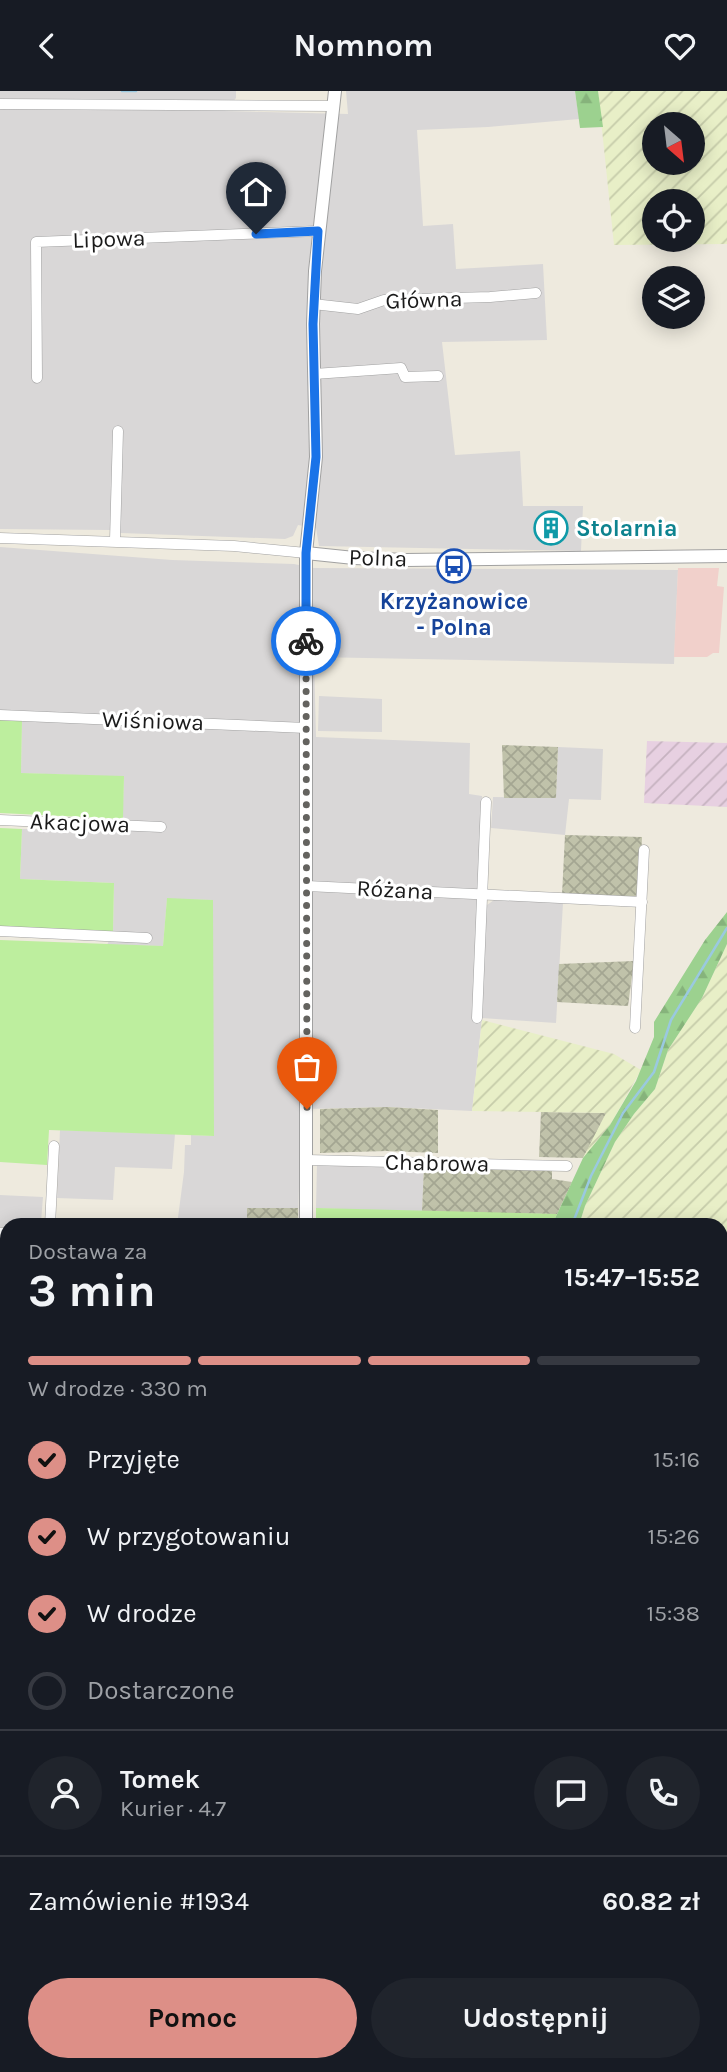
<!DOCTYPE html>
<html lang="pl">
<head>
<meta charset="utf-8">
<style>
  body { margin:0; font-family:Karla,sans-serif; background:#20242c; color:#f1f3f6; height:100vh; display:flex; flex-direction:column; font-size:26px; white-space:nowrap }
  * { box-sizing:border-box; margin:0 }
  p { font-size:23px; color:#9ea1a6 }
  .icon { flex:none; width:38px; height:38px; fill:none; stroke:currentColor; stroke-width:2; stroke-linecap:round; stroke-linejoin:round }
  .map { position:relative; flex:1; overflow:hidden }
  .side { position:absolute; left:0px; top:1127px; width:728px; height:854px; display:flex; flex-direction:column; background:#171b24; border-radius:21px 21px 0 0; box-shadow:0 4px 18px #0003 }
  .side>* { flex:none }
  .needle { width:46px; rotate:152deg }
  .fabs { position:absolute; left:642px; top:21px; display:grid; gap:14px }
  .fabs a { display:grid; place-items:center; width:63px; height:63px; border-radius:50%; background:#171b24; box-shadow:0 4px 18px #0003; font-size:35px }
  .pin { position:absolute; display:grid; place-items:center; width:60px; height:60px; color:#fff; margin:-72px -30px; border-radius:50% 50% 50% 0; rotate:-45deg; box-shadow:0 0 7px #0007 }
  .pin .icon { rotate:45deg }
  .courier { position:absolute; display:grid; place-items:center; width:70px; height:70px; margin:-35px; border:5px solid #1a73e8; border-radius:50%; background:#fff; color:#222; box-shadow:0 2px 9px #0007 }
  .overview em { font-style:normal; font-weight:700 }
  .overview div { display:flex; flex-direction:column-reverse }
  .overview { display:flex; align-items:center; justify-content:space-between; height:119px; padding:0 28px }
  h1 { font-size:46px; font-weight:700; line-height:52px }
  .bar { display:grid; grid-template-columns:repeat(4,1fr); gap:10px 7px; align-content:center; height:84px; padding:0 28px }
  .bar i { height:9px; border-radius:5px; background:#363941 }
  .bar .active { background:#dd8f87 }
  .bar p { grid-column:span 4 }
  .line { display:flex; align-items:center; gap:18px; padding:0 28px; border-top:2px solid #363941 }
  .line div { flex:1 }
  .round { display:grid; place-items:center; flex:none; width:74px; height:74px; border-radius:37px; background:#20242c }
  ol { padding:0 28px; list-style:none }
  li { display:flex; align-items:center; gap:21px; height:77px }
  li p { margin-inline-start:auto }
  li .icon { padding:7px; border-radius:50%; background:#dd8f87; color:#111; stroke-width:4 }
  li:last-child { color:#9ea1a6 }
  li i { width:38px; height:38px; border:4px solid #363941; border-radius:50% }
  .button { display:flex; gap:14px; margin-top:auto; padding:14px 28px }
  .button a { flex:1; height:80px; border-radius:42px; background:#dd8f87; color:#111; font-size:28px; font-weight:700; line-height:80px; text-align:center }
  .button a+a { background:#20242c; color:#f1f3f6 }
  header { display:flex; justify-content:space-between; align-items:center; height:91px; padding:0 28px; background:#171b24; font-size:32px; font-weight:700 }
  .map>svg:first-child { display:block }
</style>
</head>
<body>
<header><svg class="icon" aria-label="back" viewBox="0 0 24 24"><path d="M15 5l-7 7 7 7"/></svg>Nomnom<svg class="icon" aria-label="heart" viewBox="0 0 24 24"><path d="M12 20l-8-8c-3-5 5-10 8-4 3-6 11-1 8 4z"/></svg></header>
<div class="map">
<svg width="727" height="1981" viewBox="0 0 727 1981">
  <defs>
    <pattern id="industrial-furrows" width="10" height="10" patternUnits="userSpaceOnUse" patternTransform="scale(1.75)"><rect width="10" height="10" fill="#e7d0e1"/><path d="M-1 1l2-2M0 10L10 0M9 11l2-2" fill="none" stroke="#c6b2c0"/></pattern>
    <pattern id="construction-cross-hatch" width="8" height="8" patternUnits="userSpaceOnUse" patternTransform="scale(1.75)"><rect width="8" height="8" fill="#c0c2aa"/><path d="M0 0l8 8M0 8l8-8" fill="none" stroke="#a4a692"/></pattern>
    <pattern id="farmland-furrows" width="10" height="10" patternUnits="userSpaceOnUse" patternTransform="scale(1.75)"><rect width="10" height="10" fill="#e8efc7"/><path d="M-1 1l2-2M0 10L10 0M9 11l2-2" fill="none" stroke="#c6ccaa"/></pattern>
    <pattern id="forest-firs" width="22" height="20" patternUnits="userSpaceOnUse" patternTransform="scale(1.75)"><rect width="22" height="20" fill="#9cd18f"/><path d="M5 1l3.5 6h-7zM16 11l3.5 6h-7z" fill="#86b37b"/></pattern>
  </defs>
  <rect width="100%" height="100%" fill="#eeeade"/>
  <g fill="#d9d7d7">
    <polygon points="0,0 236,0 236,7 225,20 348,23 346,0 575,0 579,28 488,36 417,39 423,135 453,133 456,178 543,173 547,249 442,251 455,364 520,360 523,415 583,415 581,460 319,455 316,437 298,434 293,445 285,448 121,442 110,439 0,438"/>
    <polygon points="0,456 172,469 294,473 314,477 678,479 674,573 314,566 316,646 470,652 469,703 482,705 478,792 487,814 494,809 563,812 556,932 482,927 472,1020 388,1016 307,1018 301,1016 298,1134 177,1134 184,1081 185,1054 191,1054 191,1044 213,1045 213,809 167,808 163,855 107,854 113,841 114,792 20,788 22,738 122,739 124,686 21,682 22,630 0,629"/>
    <polygon points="319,605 382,608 382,641 318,640"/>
    <polygon points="558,656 603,658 601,709 569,708 565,744 491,737 493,706 556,707"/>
    <polygon points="60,1039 175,1043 172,1078 115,1076 113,1109 57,1107"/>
    <polygon points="317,1073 424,1075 422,1121 316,1117"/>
    <polygon points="0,1104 43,1106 41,1131 37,1134 7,1134 7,1137 0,1136"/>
  </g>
  <polygon fill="#f1d0cb" points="678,477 719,477 717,495 724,496 719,562 713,562 707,566 674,566"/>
  <polygon fill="url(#industrial-furrows)" points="647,650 727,652 727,716 644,712"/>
  <g fill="url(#construction-cross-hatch)">
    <polygon points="502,654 558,656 556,707 504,707"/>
    <polygon points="565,744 642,746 640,796 635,806 562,804"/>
    <polygon points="634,870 628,915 557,911 559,873"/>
    <polygon points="388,1016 438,1019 438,1062 387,1060 320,1062 320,1018"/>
    <polygon points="541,1021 607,1022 583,1067 539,1066"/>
    <polygon points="424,1075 552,1080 552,1088 572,1091 557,1123 422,1121"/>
    <rect x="247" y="1117" width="51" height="17"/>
  </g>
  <g fill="url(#farmland-furrows)" fill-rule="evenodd">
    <path d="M 598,0 L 727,0 L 727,153 L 614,154 ZM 693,33 L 693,72 L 654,72 L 654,33 ZM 693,110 L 693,149 L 654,149 L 654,110 Z"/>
    <polygon points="727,853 727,1321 721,1324 721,1134 579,1134 585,1115 615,1051 634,1023 655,998 668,959 702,907"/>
    <polygon points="482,929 614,963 641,979 610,1034 583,1067 606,1022 472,1020"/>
    <polygon points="0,1209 7,1210 7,1974 267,1974 267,1981 0,1981"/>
    <polygon points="727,1334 727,1872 721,1878 721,1336"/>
    <polygon points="312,1974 625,1974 620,1981 312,1981"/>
  </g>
  <g fill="#bdee9e">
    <polygon points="0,629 22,630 21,682 124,685 123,728 0,722"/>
    <polygon points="0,737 22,738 20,788 114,792 113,841 0,836"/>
    <polygon points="167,807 213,809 214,1045 49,1039 47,1074 0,1071 0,849 163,855"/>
    <polygon points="316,1117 557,1123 552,1134 316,1134"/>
    <polygon points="625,1974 716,1974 711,1981 620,1981"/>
  </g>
  <g fill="url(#forest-firs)">
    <polygon points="575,0 598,0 603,36 580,37"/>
    <polygon points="727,821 727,853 702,907 668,959 655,998 634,1023 615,1051 585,1115 579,1134 552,1134 583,1067 610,1034 636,990 654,946 654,931 705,849"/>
  </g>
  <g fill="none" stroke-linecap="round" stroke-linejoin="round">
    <g stroke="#9ac9e0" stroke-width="2.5">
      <polyline points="122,0 136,0"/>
      <polyline points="572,1134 591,1085 623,1022 654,981 671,929 727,837"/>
      <polyline points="721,1335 727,1332"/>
      <polyline points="721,1892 727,1888"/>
      <polyline points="634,1981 641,1974"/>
    </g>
    <defs>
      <g id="minor">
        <polyline points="0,13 334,15"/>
        <polyline points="313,213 358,218 384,209 490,206 536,202"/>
        <polyline points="314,283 401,277 405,286 438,285"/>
        <polyline points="37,287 36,151 318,140"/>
        <polyline points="0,447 234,455 306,462"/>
        <polyline points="115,449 118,340"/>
        <polyline points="0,624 306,637"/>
        <polyline points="0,729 161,736"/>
        <polyline points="307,795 642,811"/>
        <polyline points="0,840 147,847"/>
        <polyline points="477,927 486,711"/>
        <polyline points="635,937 644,759"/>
        <polyline points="307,1069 567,1075"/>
        <polyline points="50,1134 54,1055"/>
        <polyline points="0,1142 7,1142"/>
      </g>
      <g id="tertiary">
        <polyline points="306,462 354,467 406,469 727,465"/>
        <polyline points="306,1134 306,462 316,366 313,233 315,180 335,0"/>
        <polyline points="280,1981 280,1974"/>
      </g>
    </defs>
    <use href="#minor" stroke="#a1a1a1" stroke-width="11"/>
    <use href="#tertiary" stroke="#a1a1a1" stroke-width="14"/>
    <use href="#minor" stroke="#fff" stroke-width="10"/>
    <use href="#tertiary" stroke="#fff" stroke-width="12"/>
  </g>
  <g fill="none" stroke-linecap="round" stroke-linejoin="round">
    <polyline stroke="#64635f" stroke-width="7" stroke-dasharray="0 12.6" points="306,550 307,1018"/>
    <polyline stroke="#1a73e8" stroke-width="9" points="256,143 318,140 313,233 316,366 306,462 306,550"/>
  </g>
  <defs>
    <symbol id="building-ring" viewBox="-11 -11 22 22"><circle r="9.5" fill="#fff" stroke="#0f9aa8" stroke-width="1.5"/><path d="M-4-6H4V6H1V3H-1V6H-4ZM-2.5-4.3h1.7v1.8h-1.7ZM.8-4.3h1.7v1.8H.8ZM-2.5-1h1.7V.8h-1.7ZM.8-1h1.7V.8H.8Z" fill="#0f9aa8"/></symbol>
    <symbol id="bus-ring" viewBox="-11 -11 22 22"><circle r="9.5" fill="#fff" stroke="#1a4fb4" stroke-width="1.5"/><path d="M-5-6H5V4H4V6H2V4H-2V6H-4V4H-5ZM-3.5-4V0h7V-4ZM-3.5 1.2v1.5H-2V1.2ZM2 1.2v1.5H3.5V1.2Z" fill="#1a4fb4"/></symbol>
  </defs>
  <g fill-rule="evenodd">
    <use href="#building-ring" x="532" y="418" width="38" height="38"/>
    <use href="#bus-ring" x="435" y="456" width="38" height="38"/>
  </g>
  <g text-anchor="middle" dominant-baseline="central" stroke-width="6" stroke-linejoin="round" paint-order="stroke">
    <g font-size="23" fill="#1a1a1a" stroke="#fff">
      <text transform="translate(109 148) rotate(-2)">Lipowa</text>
      <text transform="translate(424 209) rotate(-2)">Główna</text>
      <text transform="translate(378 467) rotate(2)">Polna</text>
      <text transform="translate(153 630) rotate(2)">Wiśniowa</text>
      <text transform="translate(80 732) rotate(2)">Akacjowa</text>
      <text transform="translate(395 799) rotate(3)">Różana</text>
      <text transform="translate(437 1072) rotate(1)">Chabrowa</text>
    </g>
    <g font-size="23" font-weight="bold" fill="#0d838f" stroke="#fff" text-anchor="start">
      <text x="576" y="437">Stolarnia</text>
    </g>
    <g font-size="23" font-weight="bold" fill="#164399" stroke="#fff">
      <text x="454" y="510">Krzyżanowice<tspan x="454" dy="26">- Polna</tspan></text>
    </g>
  </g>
</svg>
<div class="fabs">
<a><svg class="needle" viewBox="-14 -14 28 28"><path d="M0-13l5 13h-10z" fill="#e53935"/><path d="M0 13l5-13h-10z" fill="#9ea1a6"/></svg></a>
<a><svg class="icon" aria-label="locate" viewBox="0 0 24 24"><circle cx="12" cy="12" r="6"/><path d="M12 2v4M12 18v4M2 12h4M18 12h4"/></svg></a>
<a><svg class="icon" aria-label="layers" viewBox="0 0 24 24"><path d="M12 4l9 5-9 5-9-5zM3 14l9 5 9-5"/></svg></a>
</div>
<div class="pin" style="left:307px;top:1018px;background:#ea580c"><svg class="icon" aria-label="bag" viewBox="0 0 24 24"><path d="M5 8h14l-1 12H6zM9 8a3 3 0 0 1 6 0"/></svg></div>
<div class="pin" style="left:256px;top:143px;background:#1f2937"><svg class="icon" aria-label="home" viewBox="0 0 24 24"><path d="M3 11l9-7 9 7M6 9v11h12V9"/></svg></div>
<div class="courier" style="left:306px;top:550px"><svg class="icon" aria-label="bike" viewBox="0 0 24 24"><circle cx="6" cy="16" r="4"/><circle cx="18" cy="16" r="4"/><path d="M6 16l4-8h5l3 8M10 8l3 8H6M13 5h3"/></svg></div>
<section class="side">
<div class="overview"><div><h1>3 min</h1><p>Dostawa za</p></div><em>15:47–15:52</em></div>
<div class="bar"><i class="active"></i><i class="active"></i><i class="active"></i><i></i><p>W drodze · 330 m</p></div>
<ol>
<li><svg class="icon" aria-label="check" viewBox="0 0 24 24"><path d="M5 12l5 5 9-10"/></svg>Przyjęte<p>15:16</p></li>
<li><svg class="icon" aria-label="check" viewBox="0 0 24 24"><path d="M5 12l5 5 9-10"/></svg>W przygotowaniu<p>15:26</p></li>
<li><svg class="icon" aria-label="check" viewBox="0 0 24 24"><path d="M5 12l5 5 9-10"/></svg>W drodze<p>15:38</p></li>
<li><i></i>Dostarczone</li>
</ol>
<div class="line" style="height:126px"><a class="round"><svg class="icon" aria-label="person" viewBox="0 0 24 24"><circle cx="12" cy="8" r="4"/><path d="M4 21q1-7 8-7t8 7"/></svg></a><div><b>Tomek</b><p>Kurier · 4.7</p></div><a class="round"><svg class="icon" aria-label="chat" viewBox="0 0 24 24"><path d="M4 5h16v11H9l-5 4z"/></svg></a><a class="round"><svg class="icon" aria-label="phone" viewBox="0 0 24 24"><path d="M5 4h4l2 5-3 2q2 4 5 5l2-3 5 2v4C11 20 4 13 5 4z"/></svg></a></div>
<div class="line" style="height:91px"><div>Zamówienie #1934</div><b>60.82 zł</b></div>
<div class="button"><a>Pomoc</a><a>Udostępnij</a></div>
</section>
</div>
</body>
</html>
